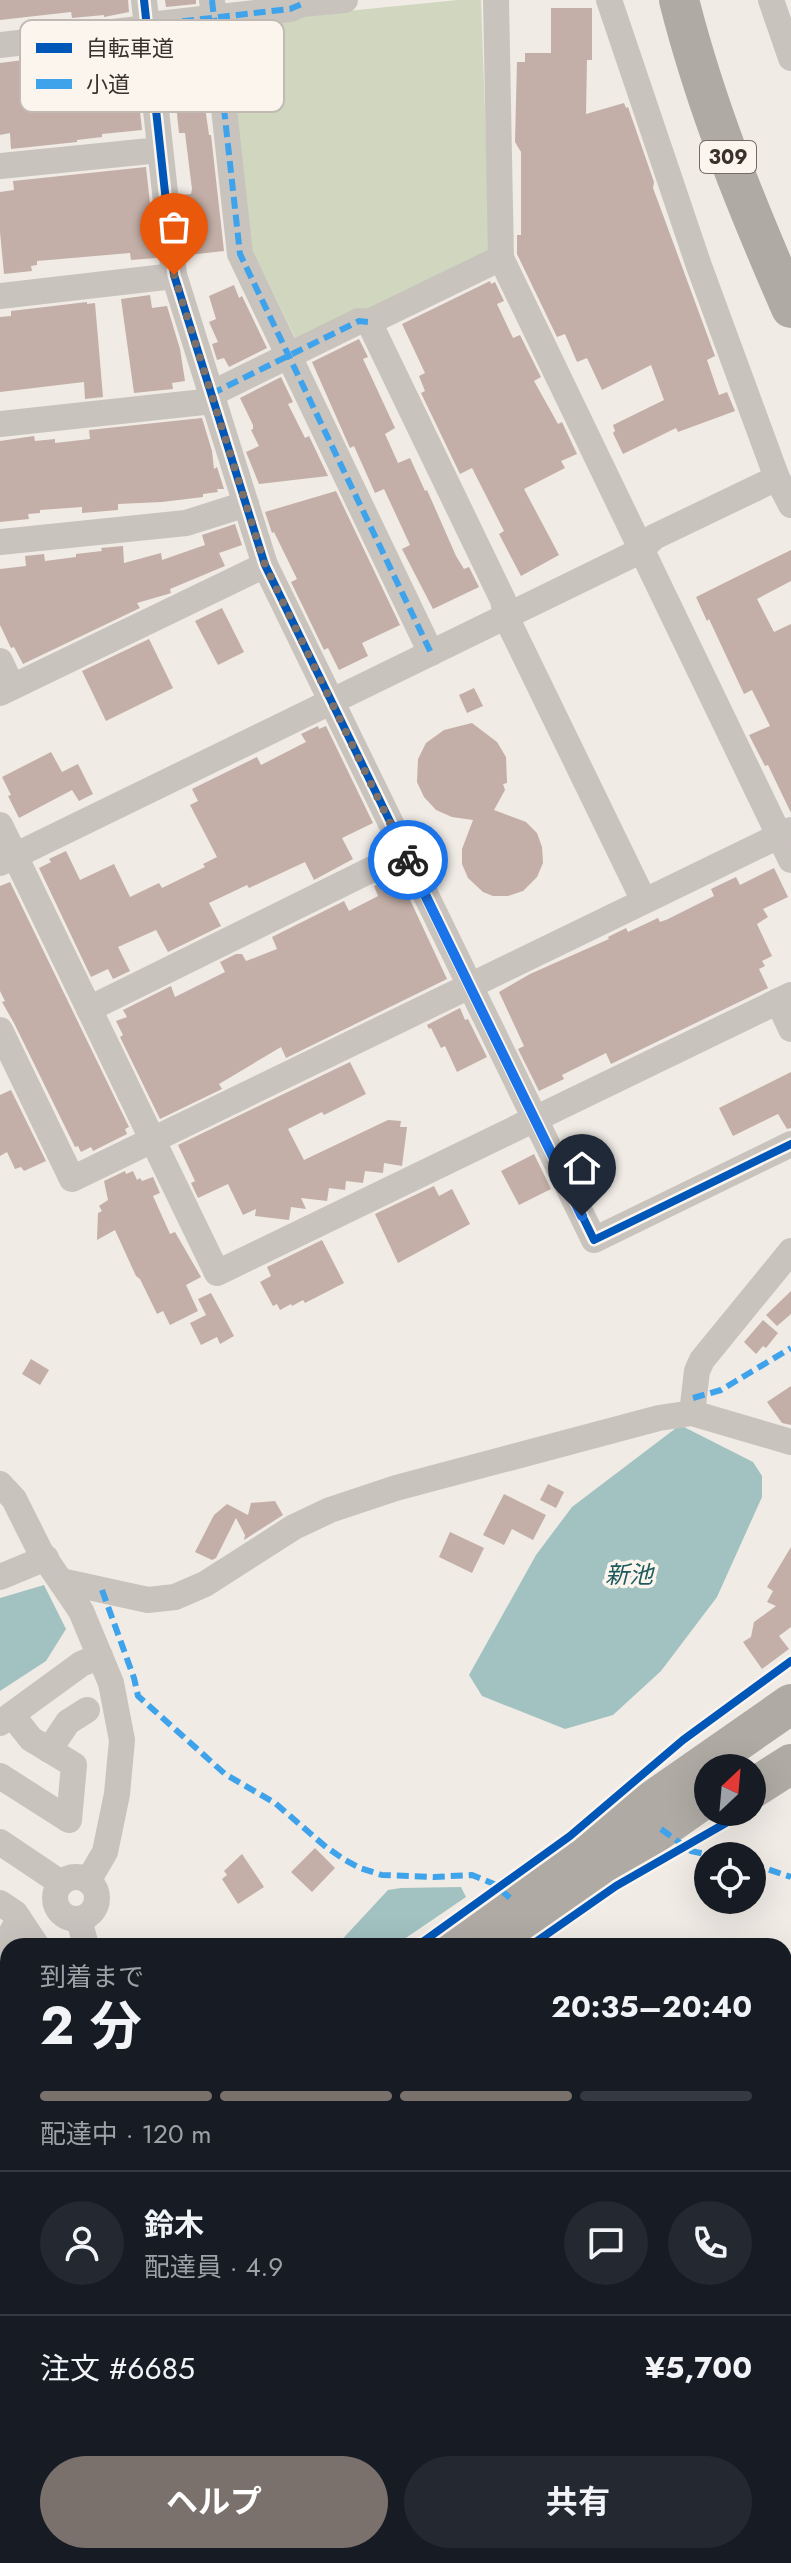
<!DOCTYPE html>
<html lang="ja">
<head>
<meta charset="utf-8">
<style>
  body { margin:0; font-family:Jost,"Noto Sans JP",sans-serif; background:#242831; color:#f1f3f6; height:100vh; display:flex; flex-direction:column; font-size:30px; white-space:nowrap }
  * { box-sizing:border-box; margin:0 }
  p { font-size:26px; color:#9ea1a6 }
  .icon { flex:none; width:44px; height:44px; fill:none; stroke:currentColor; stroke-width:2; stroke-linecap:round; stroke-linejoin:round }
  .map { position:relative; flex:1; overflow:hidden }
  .sheet { position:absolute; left:0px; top:1938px; width:792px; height:626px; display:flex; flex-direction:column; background:#171b24; border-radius:24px 24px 0 0; box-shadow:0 8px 32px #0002 }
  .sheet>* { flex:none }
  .needle { width:52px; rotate:26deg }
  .controls { position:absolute; left:694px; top:1754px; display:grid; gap:16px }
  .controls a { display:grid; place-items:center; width:72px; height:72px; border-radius:50%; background:#171b24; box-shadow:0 8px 32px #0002; font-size:40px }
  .pin { position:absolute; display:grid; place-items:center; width:68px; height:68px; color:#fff; margin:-82px -34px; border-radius:50% 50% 50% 0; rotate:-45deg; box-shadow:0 0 8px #0007 }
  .pin .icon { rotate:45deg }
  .courier { position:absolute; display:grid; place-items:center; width:80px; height:80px; margin:-40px; border:6px solid #1a73e8; border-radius:50%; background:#fff; color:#222; box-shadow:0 2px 10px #0007 }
  .summary em { font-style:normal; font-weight:700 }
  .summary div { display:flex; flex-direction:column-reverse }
  .summary { display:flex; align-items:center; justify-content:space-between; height:136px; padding:0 40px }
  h1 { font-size:52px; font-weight:700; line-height:60px }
  .bar { display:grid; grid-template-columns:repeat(4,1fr); gap:12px 8px; align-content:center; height:96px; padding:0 40px }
  .bar i { height:10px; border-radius:6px; background:#363941 }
  .bar .on { background:#7a716c }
  .bar p { grid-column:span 4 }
  .line { display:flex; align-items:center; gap:20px; padding:0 40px; border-top:2px solid #363941 }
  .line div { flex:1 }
  .round { display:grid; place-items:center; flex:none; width:84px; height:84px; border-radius:42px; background:#242831 }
  .cta { display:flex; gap:16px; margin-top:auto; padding:16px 40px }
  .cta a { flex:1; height:92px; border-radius:48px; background:#7a716c; color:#fff; font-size:32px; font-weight:700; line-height:92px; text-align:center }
  .cta a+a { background:#242831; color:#f1f3f6 }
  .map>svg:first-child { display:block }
</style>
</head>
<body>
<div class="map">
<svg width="791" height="2563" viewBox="0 0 791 2563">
  <rect width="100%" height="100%" fill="#f0ebe5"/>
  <polygon fill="#d1d6bf" points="458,0 481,0 490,252 298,344 252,250 226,23"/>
  <g fill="#a1c2c1">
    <polygon points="680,1425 753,1462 762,1476 762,1497 717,1597 661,1671 613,1715 565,1729 482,1696 469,1675 536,1555 572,1507"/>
    <polygon points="44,1585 66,1629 46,1661 0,1691 0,1598"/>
    <polygon points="461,1887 466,1897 394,1946 336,1946 388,1890 401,1888"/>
  </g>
  <g fill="#c3afa7">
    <polygon points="0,0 128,0 129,12 104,17 104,15 72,18 71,12 0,20"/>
    <polygon points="165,0 196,0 196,4 166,7"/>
    <polygon points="551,8 592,8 592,60 587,60 586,114 624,103 626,108 628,107 654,182 653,188 715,356 707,360 719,395 727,392 735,411 678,432 676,428 623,454 613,433 615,431 613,425 664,400 651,365 602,390 587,358 577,362 565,334 557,337 517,254 517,235 521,235 521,152 515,142 517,62 525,62 525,53 551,53"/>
    <polygon points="200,35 205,78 201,79 209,135 211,135 224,251 188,255 181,195 191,194 192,189 185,133 179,133 169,39"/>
    <polygon points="133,46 142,130 102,134 102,137 77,140 77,142 11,149 10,133 0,135 0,63"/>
    <polygon points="146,167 156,258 131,260 130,253 37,261 37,265 31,266 32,271 4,274 0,232 0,192 14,190 13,181"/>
    <polygon points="490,281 491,284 495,282 504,301 497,304 513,338 520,335 541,377 534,381 558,424 562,422 577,454 561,461 565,468 524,489 559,555 521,576 499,534 504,531 472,468 460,474 421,393 425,391 419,376 425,373 402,324"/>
    <polygon points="234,285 239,298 242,296 267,348 229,367 224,358 217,360 212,344 218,342 209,322 216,319 209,296"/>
    <polygon points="150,295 152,308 167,306 180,349 185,381 172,383 173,389 134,393 121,299"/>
    <polygon points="87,302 87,304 95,303 103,397 85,399 84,382 0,392 0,317 11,316 11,311"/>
    <polygon points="359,339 368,357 363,359 395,428 385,434 398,463 410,458 425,491 427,490 456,556 464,569 469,567 479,587 433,609 402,549 410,545 384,489 375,493 354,446 350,448 312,362"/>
    <polygon points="281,377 293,402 288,404 305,438 309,436 328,476 259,484 246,452 259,446 251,430 253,429 253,425 240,398"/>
    <polygon points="202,418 212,451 214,469 217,467 224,489 217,489 218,492 203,494 203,497 162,502 118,504 118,510 82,513 82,507 40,510 40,513 28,514 29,519 0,522 0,441 34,436 35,441 55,439 55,443 90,439 89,430"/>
    <polygon points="336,491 400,625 362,643 368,656 339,670 328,648 324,650 291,582 297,579 274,532 272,533 265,512"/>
    <polygon points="235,524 242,545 219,553 225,566 170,589 171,593 168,594 137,603 140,608 23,664 14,647 11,648 0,625 0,569 26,566 25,556 44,554 45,561 76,557 76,554 102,551 101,548 123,546 124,563 161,553 162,560 205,545 202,535"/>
    <polygon points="791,550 791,581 757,599 774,632 791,624 791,813 768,765 765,766 749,735 770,726 752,690 744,694 709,619 707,621 696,597"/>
    <polygon points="222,608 244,652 218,665 195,621"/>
    <polygon points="149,639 173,688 106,721 82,671"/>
    <polygon points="474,688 483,706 467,713 459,695"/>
    <polygon points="472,723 497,742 506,757 507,783 503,784 505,790 494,810 526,822 537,833 542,847 543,863 537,877 523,891 508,896 493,896 483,892 468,878 462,864 462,849 473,820 452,817 436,810 424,797 417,782 418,759 426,743 444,730"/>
    <polygon points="318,726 319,729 326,726 373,823 342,838 353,859 314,880 305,862 249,888 247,885 209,903 221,926 168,952 156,930 118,947 130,971 113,979 108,969 91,977 39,868 51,862 49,859 66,851 80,880 114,864 130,897 159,883 162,888 205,867 203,864 217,857 190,805 198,801 192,789 257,757 261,765 306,742 301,734"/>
    <polygon points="51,752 62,772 78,764 93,794 79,801 72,790 19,818 8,796 11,795 2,777"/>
    <polygon points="774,868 788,897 763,909 768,917 757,924 772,956 762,961 765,966 759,969 768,988 611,1064 606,1053 562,1075 564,1079 539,1091 518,1049 524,1046 499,992 530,974 609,939 608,937 626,928 628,932 658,918 660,922 668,919 714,896 711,889 736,877 740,885"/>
    <polygon points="398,874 447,979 286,1058 281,1047 219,1084 222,1089 160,1119 120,1037 123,1035 116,1021 127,1017 123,1010 171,986 175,997 225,972 220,962 236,954 242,954 246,961 277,949 272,937 344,901 349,911 378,896 374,886"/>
    <polygon points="10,882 129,1127 125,1129 127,1134 93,1151 91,1147 81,1152 78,1146 75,1147 14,1023 2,1002 5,1001 0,991 0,886"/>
    <polygon points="460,1008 465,1020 468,1019 487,1057 457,1072 445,1046 441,1048 431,1028 429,1029 427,1025"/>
    <polygon points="350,1062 366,1094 324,1115 322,1112 288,1129 304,1160 388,1120 401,1121 400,1127 407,1127 402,1166 384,1163 383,1173 365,1171 363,1183 346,1181 345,1190 329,1188 327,1201 301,1198 306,1209 291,1207 289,1220 255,1216 256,1209 243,1215 228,1184 198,1198 191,1183 195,1181 178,1145"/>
    <polygon points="791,1072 791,1128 787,1129 778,1114 733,1136 719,1108"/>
    <polygon points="11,1090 46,1161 24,1171 21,1167 15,1169 7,1152 0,1156 0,1095"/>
    <polygon points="534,1154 551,1189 519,1205 501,1171"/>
    <polygon points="125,1171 126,1174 133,1171 137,1180 140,1178 142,1181 153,1177 160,1193 153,1196 170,1234 175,1232 201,1277 186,1285 198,1311 170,1325 163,1311 157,1314 140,1279 136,1276 115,1230 97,1240 98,1213 102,1211 99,1206 108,1200 104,1181"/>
    <polygon points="434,1186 439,1196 452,1189 470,1224 398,1263 375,1214"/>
    <polygon points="322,1240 344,1283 305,1303 303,1300 292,1306 291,1304 280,1310 277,1304 273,1306 260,1282 271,1276 267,1267"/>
    <polygon points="791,1291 791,1314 777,1326 766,1315"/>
    <polygon points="211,1293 234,1336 220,1344 217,1337 201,1345 190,1323 206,1315 198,1299"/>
    <polygon points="763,1320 778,1333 766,1348 763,1346 756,1354 744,1342"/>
    <polygon points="31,1359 49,1370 40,1385 22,1374"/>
    <polygon points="791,1386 791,1425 782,1423 767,1402"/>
    <polygon points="548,1484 564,1492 556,1508 540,1500"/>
    <polygon points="504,1494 546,1515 533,1540 512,1529 504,1545 483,1535"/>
    <polygon points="275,1501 283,1515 244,1540 245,1535 236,1518 216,1558 212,1560 195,1552 214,1515 227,1504 248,1515 251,1503"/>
    <polygon points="450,1532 484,1548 472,1573 439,1557"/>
    <polygon points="791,1547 791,1627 779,1636 789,1649 762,1669 743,1642 751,1637 754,1622 776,1606 767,1602 773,1591 767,1587"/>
    <polygon points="315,1848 335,1868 312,1892 291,1872"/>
    <polygon points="242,1854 264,1887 238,1904 222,1879 227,1875 224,1871"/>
  </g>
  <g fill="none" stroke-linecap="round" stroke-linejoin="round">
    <g stroke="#c9c3be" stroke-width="26">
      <polyline points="144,0 174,275 265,565 594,1240 791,1144"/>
      <polyline points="212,0 240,254 431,653"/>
      <polyline points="496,0 501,258 791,860"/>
      <polyline points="609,0 699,266 777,478 791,505"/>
      <polyline points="771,0 791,58"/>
      <polyline points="0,45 147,28 158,24 290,9 302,4 345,0"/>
      <polyline points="0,166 160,150"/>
      <polyline points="0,296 174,276"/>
      <polyline points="369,322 503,600 506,617 644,901"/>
      <polyline points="211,394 359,321 369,322 501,258"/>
      <polyline points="0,424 213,401"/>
      <polyline points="0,542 186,523 246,504"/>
      <polyline points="0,661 12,687"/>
      <polyline points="0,693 265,565"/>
      <polyline points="0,825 217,1273 791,995"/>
      <polyline points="0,863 640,551 654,537 777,478"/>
      <polyline points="778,1001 791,1029"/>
      <polyline points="89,1009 405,853"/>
      <polyline points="0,1030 72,1179 791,830"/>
      <polyline points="692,1413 697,1371 702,1360 791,1251"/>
      <polyline points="0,1484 14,1499 40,1551 81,1611 111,1683 122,1740 117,1794 105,1852 88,1881"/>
      <polyline points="0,1577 46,1558"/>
      <polyline points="61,1581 148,1600 175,1597 205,1584 294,1527 330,1510 396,1488 659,1418 692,1413 791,1442"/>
      <polyline points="0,1723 81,1664 100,1656"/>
      <polyline points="49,1750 68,1722 87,1710"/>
      <polyline points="0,1776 69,1820 74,1765 31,1739 12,1715"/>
      <polyline points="0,1842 61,1883"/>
      <circle cx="76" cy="1898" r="21"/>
      <polyline points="0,1903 15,1913 37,1946"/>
      <polyline points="79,1919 86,1946"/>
      <polyline points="0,1962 7,1941 19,1919"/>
      <polyline points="0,2359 8,2371"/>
      <polyline points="0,2443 8,2407"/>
      <polyline points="0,2481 8,2493"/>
      <polyline points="236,2556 241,2563"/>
      <polyline points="719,2556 728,2563"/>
      <polyline points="68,2563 75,2556"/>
      <polyline points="149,2563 159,2556"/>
    </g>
    <polyline stroke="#b8b1ad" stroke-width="34" points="0,2318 8,2281"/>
    <g stroke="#afaaa4" stroke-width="40">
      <path d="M 679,0 C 706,107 747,207 791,308"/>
      <polyline points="752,1789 791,1764"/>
      <polyline points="444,1946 791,1704"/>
      <polyline points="494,1946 708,1796"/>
      <polyline points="0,2253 8,2247"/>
      <polyline points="0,2289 8,2283"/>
    </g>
    <g stroke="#3fa3eb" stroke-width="6" stroke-dasharray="12 6" stroke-linecap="butt">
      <polyline points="212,0 240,254 431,653"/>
      <polyline points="147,28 158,24 290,9 302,4"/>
      <polyline points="211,394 359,321 369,322"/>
      <polyline points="693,1398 721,1390 791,1348"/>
      <polyline points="102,1590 134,1678 138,1696 225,1774 275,1803 326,1847 345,1860 360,1868 382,1875 434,1877 472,1875 494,1884 511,1899"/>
      <polyline points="661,1829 691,1851 715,1856"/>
      <polyline points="752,1864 791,1877"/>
    </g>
    <defs>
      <g id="cycleway">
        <polyline points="144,0 174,275 265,565 594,1240 791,1144"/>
        <polyline points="417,1946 570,1836 683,1740 791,1661"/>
        <polyline points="530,1946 616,1886 745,1812"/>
      </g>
    </defs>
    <use href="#cycleway" stroke="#fbf5ee" stroke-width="13"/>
    <use href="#cycleway" stroke="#0057b8" stroke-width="8"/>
  </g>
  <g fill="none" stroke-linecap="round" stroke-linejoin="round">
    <polyline stroke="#7a716c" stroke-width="8" stroke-dasharray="0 14.4" points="174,275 265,565 408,860"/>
    <polyline stroke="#1a73e8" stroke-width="10" points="408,860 582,1216"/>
  </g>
  <g text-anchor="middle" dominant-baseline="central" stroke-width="7" stroke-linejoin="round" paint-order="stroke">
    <rect fill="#fbf5ee" stroke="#756b66" stroke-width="2" x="700" y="141" width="56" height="32" rx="6"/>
    <g font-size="20" font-weight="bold" fill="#3b302b">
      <text x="728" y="157">309</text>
    </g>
    <g font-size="24" font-style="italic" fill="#1f5a5e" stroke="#fbf5ee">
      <text x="629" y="1574">新池</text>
    </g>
  </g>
  <rect x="20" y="20" width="264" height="92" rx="12" fill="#fbf5ee" stroke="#c1bab4" stroke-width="2"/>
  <rect x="36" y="43" width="36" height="10" fill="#0057b8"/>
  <rect x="36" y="79" width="36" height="10" fill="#3fa3eb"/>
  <g font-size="22" fill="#3b302b">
    <text x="86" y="56">自転車道</text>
    <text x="86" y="92">小道</text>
  </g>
</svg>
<div class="controls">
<a><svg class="needle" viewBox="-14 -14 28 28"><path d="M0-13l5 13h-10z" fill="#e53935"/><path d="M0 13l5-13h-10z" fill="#9ea1a6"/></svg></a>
<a><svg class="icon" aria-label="locate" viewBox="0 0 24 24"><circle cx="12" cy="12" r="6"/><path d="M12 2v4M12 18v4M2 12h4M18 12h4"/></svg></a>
</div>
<div class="pin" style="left:174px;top:275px;background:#ea580c"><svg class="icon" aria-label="bag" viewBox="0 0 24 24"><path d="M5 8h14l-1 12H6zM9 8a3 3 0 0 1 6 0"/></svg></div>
<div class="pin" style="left:582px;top:1216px;background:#1f2937"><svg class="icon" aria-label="home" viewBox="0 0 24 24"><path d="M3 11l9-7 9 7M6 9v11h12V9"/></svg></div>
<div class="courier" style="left:408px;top:860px"><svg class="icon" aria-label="bike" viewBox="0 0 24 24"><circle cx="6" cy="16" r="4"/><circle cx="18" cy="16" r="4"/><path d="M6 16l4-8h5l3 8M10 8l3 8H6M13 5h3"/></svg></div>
<section class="sheet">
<div class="summary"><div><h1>2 分</h1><p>到着まで</p></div><em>20:35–20:40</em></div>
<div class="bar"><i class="on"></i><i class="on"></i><i class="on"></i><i></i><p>配達中 · 120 m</p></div>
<div class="line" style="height:144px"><a class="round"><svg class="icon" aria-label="person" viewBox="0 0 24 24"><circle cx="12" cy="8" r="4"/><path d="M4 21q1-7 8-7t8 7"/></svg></a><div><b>鈴木</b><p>配達員 · 4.9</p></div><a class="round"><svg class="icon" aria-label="chat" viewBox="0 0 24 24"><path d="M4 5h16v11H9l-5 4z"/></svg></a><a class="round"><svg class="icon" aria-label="phone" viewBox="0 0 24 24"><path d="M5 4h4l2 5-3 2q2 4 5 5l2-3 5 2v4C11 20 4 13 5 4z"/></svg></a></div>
<div class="line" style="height:104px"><div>注文 #6685</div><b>¥5,700</b></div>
<div class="cta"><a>ヘルプ</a><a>共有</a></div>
</section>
</div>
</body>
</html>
